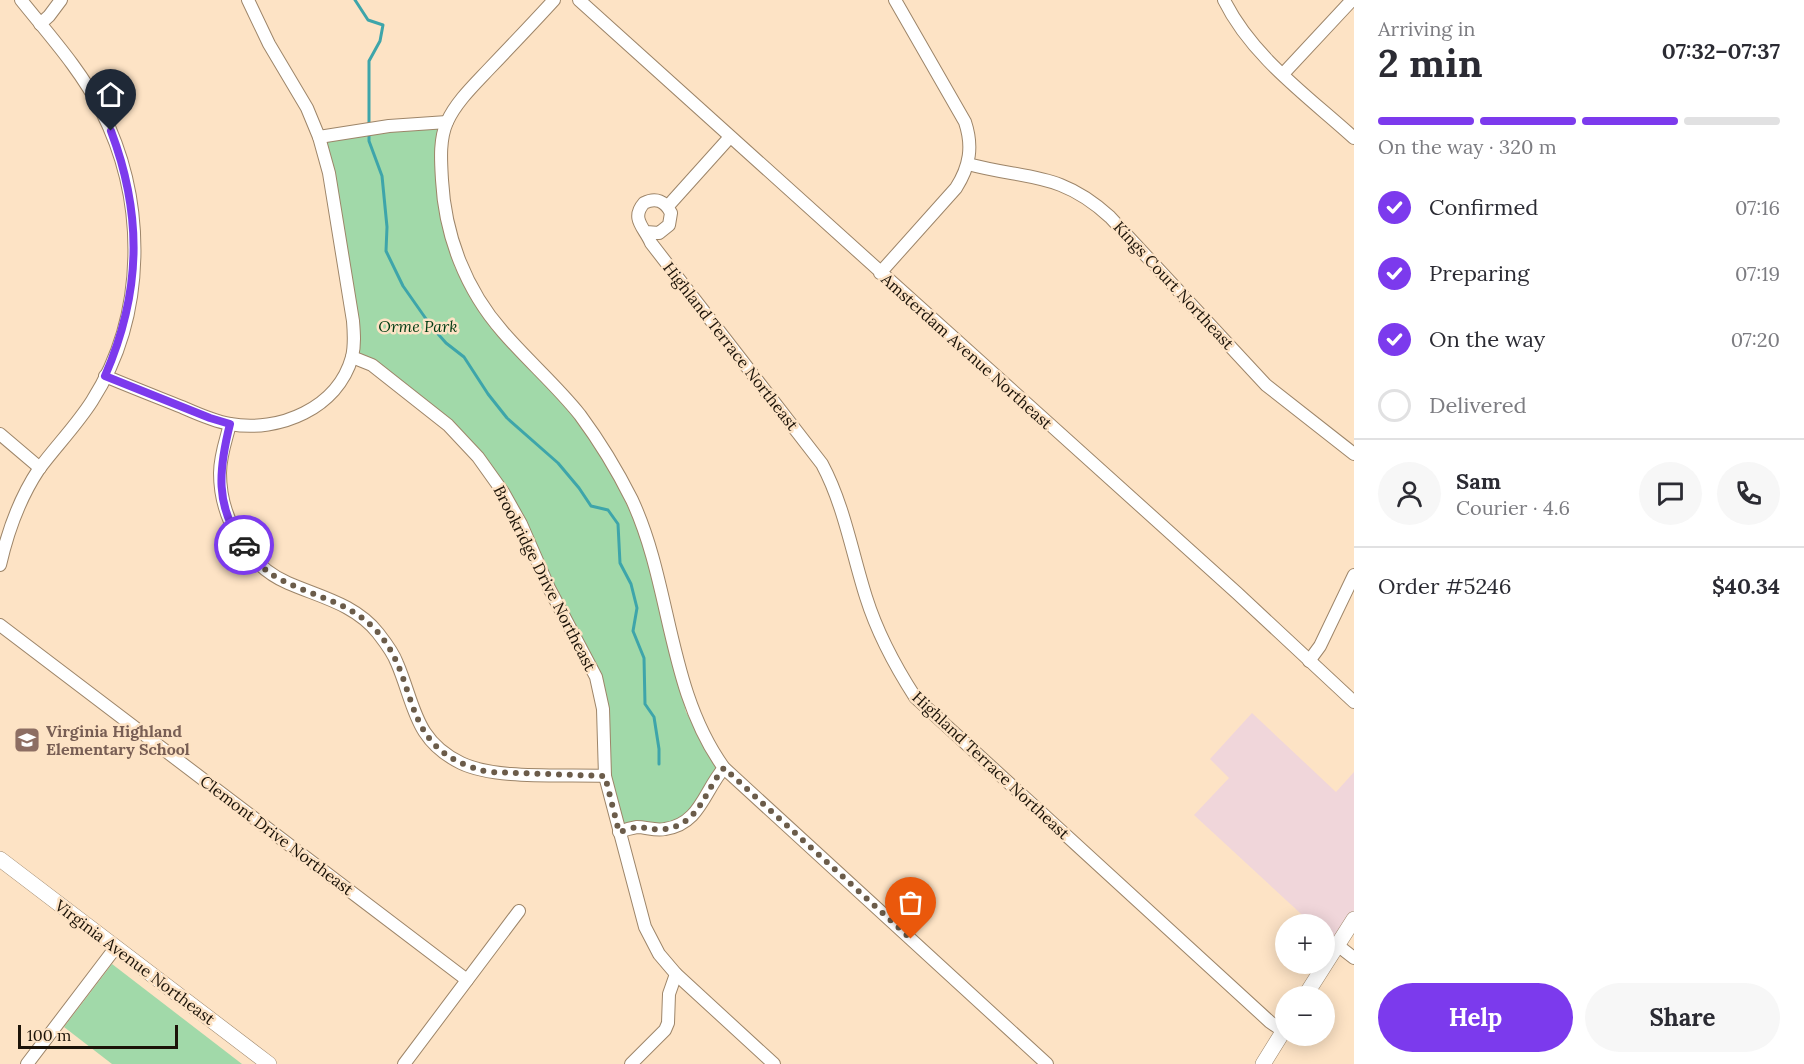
<!DOCTYPE html>
<html lang="en">
<head>
<meta charset="utf-8">
<style>
  body { margin:0; font-family:Lora,serif; background:#f7f7f7; color:#2b2b33; height:100vh; display:flex; flex-direction:column; font-size:22px; white-space:nowrap }
  * { box-sizing:border-box; margin:0 }
  p { font-size:20px; color:#7c7c81 }
  .icon { flex:none; width:33px; height:33px; fill:none; stroke:currentColor; stroke-width:2; stroke-linecap:round; stroke-linejoin:round }
  .map { position:relative; flex:1; overflow:hidden }
  .side { display:flex; flex-direction:column; background:#fff; width:450px }
  .side>* { flex:none }
  .fabs { position:absolute; left:1275px; top:914px; display:grid; gap:12px }
  .fabs a { display:grid; place-items:center; width:60px; height:60px; border-radius:50%; background:#fff; box-shadow:0 3px 15px #0003; font-size:30px }
  .scale { position:absolute; left:18px; bottom:15px; width:160px; box-sizing:border-box; padding-left:6px; border:3px solid #1c1308; border-top:0; font-size:16px; line-height:21px; white-space:nowrap; color:#1c1308; -webkit-text-stroke:4px #fde3c5; paint-order:stroke }
  .pin { position:absolute; display:grid; place-items:center; width:51px; height:51px; color:#fff; margin:-62px -26px; border-radius:50% 50% 50% 0; rotate:-45deg; box-shadow:0 0 6px #0007 }
  .pin .icon { rotate:45deg }
  .courier { position:absolute; display:grid; place-items:center; width:60px; height:60px; margin:-30px; border:4px solid #7c3aed; border-radius:50%; background:#fff; color:#222; box-shadow:0 2px 8px #0007 }
  .headline em { font-style:normal; font-weight:800 }
  .headline div { display:flex; flex-direction:column-reverse }
  .headline { display:flex; align-items:center; justify-content:space-between; height:102px; padding:0 24px }
  h1 { font-size:39px; font-weight:800; line-height:45px }
  .bar { display:grid; grid-template-columns:repeat(4,1fr); gap:9px 6px; align-content:center; height:72px; padding:0 24px }
  .bar i { height:8px; border-radius:4px; background:#e1e1e2 }
  .bar .active { background:#7c3aed }
  .bar p { grid-column:span 4 }
  .line { display:flex; align-items:center; gap:15px; padding:0 24px; border-top:2px solid #e1e1e2 }
  .line div { flex:1 }
  .round { display:grid; place-items:center; flex:none; width:63px; height:63px; border-radius:32px; background:#f7f7f7 }
  ol { padding:0 24px; list-style:none }
  li { display:flex; align-items:center; gap:18px; height:66px }
  li p { margin-inline-start:auto }
  li .icon { padding:6px; border-radius:50%; background:#7c3aed; color:#fff; stroke-width:4 }
  li:last-child { color:#7c7c81 }
  li i { width:33px; height:33px; border:3px solid #e1e1e2; border-radius:50% }
  .primary-button { display:flex; gap:12px; margin-top:auto; padding:12px 24px }
  .primary-button a { flex:1; height:69px; border-radius:36px; background:#7c3aed; color:#fff; font-size:24px; font-weight:800; line-height:69px; text-align:center }
  .primary-button a+a { background:#f7f7f7; color:#2b2b33 }
  main { display:flex; flex:1; min-height:0 }
  .map>svg:first-child { display:block }
</style>
</head>
<body>
<main>
<div class="map">
<svg width="1354" height="1064" viewBox="0 0 1354 1064">
  <rect width="100%" height="100%" fill="#fde3c5"/>
  <polygon fill="#f0d6da" points="1252,713 1336,792 1354,772 1354,933 1342,951 1325,936 1324,924 1312,924 1194,815 1229,778 1210,759"/>
  <g fill="#a1d9a9">
    <polygon points="444,124 436,182 455,268 511,344 600,447 646,546 686,712 717,766 704,797 672,828 613,829 606,704 552,585 489,476 432,413 359,364 318,140"/>
    <polygon points="112,964 242,1064 112,1064 64,1027"/>
  </g>
  <g fill="none" stroke-linecap="round" stroke-linejoin="round">
    <g stroke="#3ea5aa" stroke-width="3">
      <polyline points="355,0 368,20 383,25 380,41 369,61 369,125"/>
      <polyline points="369,131 369,141 382,176 387,227 386,251 403,286 431,326 446,343 464,357 488,394 507,418 558,463 579,488 591,506 608,510 618,524 620,563 631,584 637,608 633,631 644,658 645,704 654,717 659,749 659,764"/>
    </g>
    <defs>
      <g id="minor">
        <path d="M 554,0 C 533,23 511,46 489,69 C 474,85 456,102 447,122 C 439,140 441,162 442,180 C 445,236 466,290 503,332 C 528,361 557,386 580,415 C 600,442 617,470 632,500 C 672,586 667,689 724,768 L 1047,1064"/>
        <polyline points="579,0 1237,593 1354,702"/>
        <path d="M 1224,0 C 1252,57 1309,97 1354,138"/>
        <polyline points="40,24 49,16 61,0"/>
        <polyline points="1283,74 1352,0"/>
        <polyline points="319,137 389,126 447,122"/>
        <path d="M 968,164 C 1027,180 1060,171 1110,217 L 1266,385 L 1354,454"/>
        <polyline points="668,206 730,137"/>
        <path d="M 646,232 L 659,233 L 669,225 L 671,213 C 665,201 656,197 644,203 C 630,219 645,228 651,243 L 822,464 C 844,505 852,553 866,597 C 877,632 895,666 915,697 L 1270,1022 L 1283,1031"/>
        <path d="M 880,273 L 956,188 C 970,166 973,146 965,122 L 895,0"/>
        <polyline points="352,357 372,365 448,425 478,457 503,492 521,524 549,588 596,677 603,709 605,776 645,927 659,954 676,974 774,1064"/>
        <path d="M 105,376 C 131,387 157,397 182,407 C 198,414 213,421 230,424 C 279,433 338,408 352,357 C 355,345 354,333 353,321 L 329,173 L 319,137 L 307,108 L 269,44 L 248,0"/>
        <path d="M 230,424 C 226,440 220,456 220,473 C 220,517 246,565 288,583 C 320,597 355,604 378,633 C 385,642 393,652 397,663 C 415,705 414,740 461,763 C 496,780 565,774 605,776"/>
        <polyline points="0,434 40,468"/>
        <path d="M 0,565 C 8,530 19,499 39,469 C 56,446 76,426 92,401 C 147,315 147,200 101,110 C 81,70 49,35 21,0"/>
        <polyline points="0,625 467,980"/>
        <polyline points="1309,661 1320,646 1354,575"/>
        <path d="M 619,832 C 624,830 631,828 637,827 C 646,827 655,831 665,829 C 700,824 704,791 724,768"/>
        <polyline points="1336,944 1354,958"/>
        <polyline points="27,1064 116,947"/>
        <polyline points="404,1064 519,911"/>
        <polyline points="631,1064 665,1030 668,1023 669,994 676,974"/>
      </g>
      <g id="tertiary">
        <polyline points="0,859 269,1064"/>
        <polyline points="1305,996 1354,919"/>
        <polyline points="1263,1064 1286,1027"/>
      </g>
    </defs>
    <use href="#minor" stroke="#9d8569" stroke-width="14"/>
    <use href="#tertiary" stroke="#9d8569" stroke-width="16"/>
    <use href="#minor" stroke="#fff" stroke-width="12"/>
    <use href="#tertiary" stroke="#fff" stroke-width="15"/>
  </g>
  <g fill="none" stroke-linecap="round" stroke-linejoin="round">
    <path stroke="#6b5c4a" stroke-width="6" stroke-dasharray="0 10.8" d="M 244,545 C 253,557 263,570 276,577 C 309,596 346,600 374,628 C 424,680 394,750 488,772 L 605,776 L 619,832 C 624,831 631,828 637,827 C 646,827 655,831 665,829 C 700,824 704,791 724,768 L 911,939"/>
    <path stroke="#7c3aed" stroke-width="8" d="M 111,131 C 143,216 141,293 105,376 L 210,418 L 230,424 C 219,468 214,507 244,545"/>
  </g>
  <defs>
    <symbol id="school-square" viewBox="-11 -11 22 22"><rect x="-9" y="-9" width="18" height="18" rx="4" fill="#8d6e63" stroke="#fde3c5"/><path d="M0-5L7-2L0 1L-7-2ZM-4 1L0 2.5L4 1V4Q0 6-4 4Z" fill="#fff"/></symbol>
  </defs>
  <g fill-rule="evenodd">
    <use href="#school-square" x="12" y="725" width="30" height="30"/>
  </g>
  <g text-anchor="middle" dominant-baseline="central" stroke-width="5" stroke-linejoin="round" paint-order="stroke">
    <g font-size="16" fill="#1c1308" stroke="#fde3c5">
      <text transform="translate(1174 285) rotate(47)">Kings Court Northeast</text>
      <text transform="translate(731 346) rotate(52)">Highland Terrace Northeast</text>
      <text transform="translate(967 351) rotate(42)">Amsterdam Avenue Northeast</text>
      <text transform="translate(545 578) rotate(63)">Brookridge Drive Northeast</text>
      <text transform="translate(991 765) rotate(43)">Highland Terrace Northeast</text>
      <text transform="translate(277 835) rotate(37)">Clemont Drive Northeast</text>
      <text transform="translate(135 962) rotate(37)">Virginia Avenue Northeast</text>
    </g>
    <g font-size="16" font-style="italic" fill="#003b13" stroke="#fde3c5">
      <text x="418" y="326">Orme Park</text>
    </g>
    <g font-size="16" font-weight="bold" fill="#785e54" stroke="#fde3c5" text-anchor="start">
      <text x="46" y="731">Virginia Highland<tspan x="46" dy="18">Elementary School</tspan></text>
    </g>
  </g>
</svg>
<div class="fabs">
<a>+</a>
<a>−</a>
</div>
<div class="scale">100 m</div>
<div class="pin" style="left:911px;top:939px;background:#ea580c"><svg class="icon" aria-label="bag" viewBox="0 0 24 24"><path d="M5 8h14l-1 12H6zM9 8a3 3 0 0 1 6 0"/></svg></div>
<div class="pin" style="left:111px;top:131px;background:#1f2937"><svg class="icon" aria-label="home" viewBox="0 0 24 24"><path d="M3 11l9-7 9 7M6 9v11h12V9"/></svg></div>
<div class="courier" style="left:244px;top:545px"><svg class="icon" aria-label="car" viewBox="0 0 24 24"><path d="M5 17H2v-5l4-1 3-4h7l3 4 3 1v5h-3M9 17h6M6 11h13"/><circle cx="7" cy="17" r="2"/><circle cx="17" cy="17" r="2"/></svg></div>
</div>
<section class="side">
<div class="headline"><div><h1>2 min</h1><p>Arriving in</p></div><em>07:32–07:37</em></div>
<div class="bar"><i class="active"></i><i class="active"></i><i class="active"></i><i></i><p>On the way · 320 m</p></div>
<ol>
<li><svg class="icon" aria-label="check" viewBox="0 0 24 24"><path d="M5 12l5 5 9-10"/></svg>Confirmed<p>07:16</p></li>
<li><svg class="icon" aria-label="check" viewBox="0 0 24 24"><path d="M5 12l5 5 9-10"/></svg>Preparing<p>07:19</p></li>
<li><svg class="icon" aria-label="check" viewBox="0 0 24 24"><path d="M5 12l5 5 9-10"/></svg>On the way<p>07:20</p></li>
<li><i></i>Delivered</li>
</ol>
<div class="line" style="height:108px"><a class="round"><svg class="icon" aria-label="person" viewBox="0 0 24 24"><circle cx="12" cy="8" r="4"/><path d="M4 21q1-7 8-7t8 7"/></svg></a><div><b>Sam</b><p>Courier · 4.6</p></div><a class="round"><svg class="icon" aria-label="chat" viewBox="0 0 24 24"><path d="M4 5h16v11H9l-5 4z"/></svg></a><a class="round"><svg class="icon" aria-label="phone" viewBox="0 0 24 24"><path d="M5 4h4l2 5-3 2q2 4 5 5l2-3 5 2v4C11 20 4 13 5 4z"/></svg></a></div>
<div class="line" style="height:78px"><div>Order #5246</div><b>$40.34</b></div>
<div class="primary-button"><a>Help</a><a>Share</a></div>
</section>
</main>
</body>
</html>
